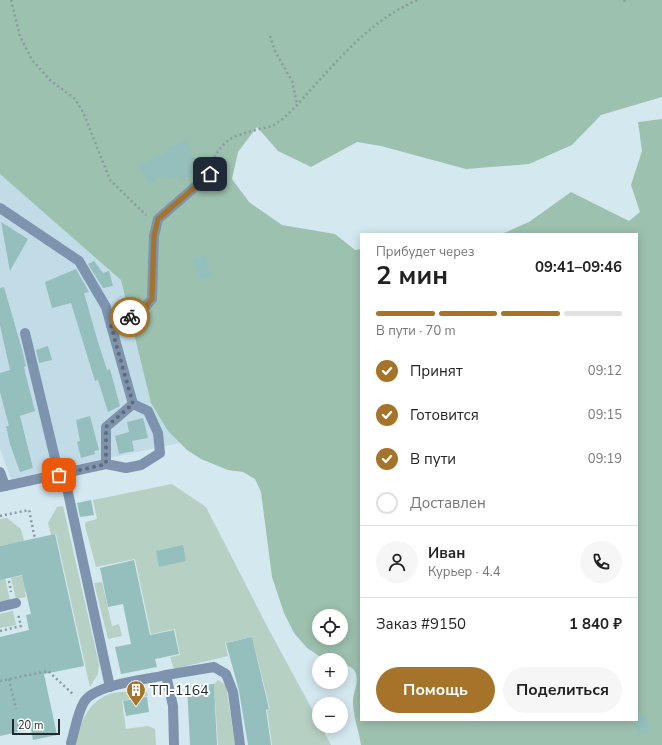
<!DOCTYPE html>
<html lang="ru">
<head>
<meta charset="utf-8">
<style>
  body { margin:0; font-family:"Nunito Sans",sans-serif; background:#f6f6f6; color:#222; height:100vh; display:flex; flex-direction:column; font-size:15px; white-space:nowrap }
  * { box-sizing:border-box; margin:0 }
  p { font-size:13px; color:#767676 }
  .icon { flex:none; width:22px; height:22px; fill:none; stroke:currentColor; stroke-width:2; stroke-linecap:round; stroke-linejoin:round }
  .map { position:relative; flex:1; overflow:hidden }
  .details { position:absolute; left:360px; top:233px; width:278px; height:488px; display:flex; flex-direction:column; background:#fff; border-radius:0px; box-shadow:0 2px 10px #0003 }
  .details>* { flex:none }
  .fabs { position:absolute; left:312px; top:609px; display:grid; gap:8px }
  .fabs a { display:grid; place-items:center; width:36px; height:36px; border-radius:50%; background:#fff; box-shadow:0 2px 10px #0003; font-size:20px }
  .scale { position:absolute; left:12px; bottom:10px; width:48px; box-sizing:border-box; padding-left:4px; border:2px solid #21292c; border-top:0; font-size:11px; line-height:14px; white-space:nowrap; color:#21292c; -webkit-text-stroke:3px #fff; paint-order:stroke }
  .pin { position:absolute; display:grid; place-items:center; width:34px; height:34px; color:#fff; margin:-17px; border-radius:8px; box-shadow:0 2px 6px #0006 }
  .courier { position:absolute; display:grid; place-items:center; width:40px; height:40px; margin:-20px; border:3px solid #a57329; border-radius:50%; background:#fff; color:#222; box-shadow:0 1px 5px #0007 }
  .summary em { font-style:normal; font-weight:700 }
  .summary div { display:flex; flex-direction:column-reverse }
  .summary { display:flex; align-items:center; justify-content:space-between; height:68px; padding:0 16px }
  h1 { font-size:26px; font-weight:700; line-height:30px }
  .bar { display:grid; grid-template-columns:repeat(4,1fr); gap:6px 4px; align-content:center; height:48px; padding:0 16px }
  .bar i { height:5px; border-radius:3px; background:#e0e0e0 }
  .bar .active { background:#a57329 }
  .bar p { grid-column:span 4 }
  .line { display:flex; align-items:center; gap:10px; padding:0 16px; border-top:1px solid #e0e0e0 }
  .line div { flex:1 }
  .round { display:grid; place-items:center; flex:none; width:42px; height:42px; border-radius:21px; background:#f6f6f6 }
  ol { padding:0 16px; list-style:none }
  li { display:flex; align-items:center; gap:12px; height:44px }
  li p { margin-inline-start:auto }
  li .icon { padding:4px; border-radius:50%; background:#a57329; color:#fff; stroke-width:4 }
  li:last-child { color:#767676 }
  li i { width:22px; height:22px; border:2px solid #e0e0e0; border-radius:50% }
  .primary-button { display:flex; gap:8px; margin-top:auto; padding:8px 16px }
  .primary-button a { flex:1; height:46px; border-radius:24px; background:#a57329; color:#fff; font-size:16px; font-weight:700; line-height:46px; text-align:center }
  .primary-button a+a { background:#f6f6f6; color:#222 }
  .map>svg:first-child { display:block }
</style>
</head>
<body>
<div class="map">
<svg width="662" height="745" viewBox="0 0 662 745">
  <rect width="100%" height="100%" fill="#d4e8f0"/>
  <polygon fill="#c1dce7" points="0,170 138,272 189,441 11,479 0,449"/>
  <g fill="#b6d0c3">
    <polygon points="172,484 206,507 269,630 319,722 319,726 321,726 331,745 272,745 267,710 270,709 252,637 225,643 228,656 174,669 170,657 180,655 175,629 151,634 135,559 96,567 85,526 86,522 97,519 93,500"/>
    <polygon points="63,506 99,664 98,674 90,687 56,534 51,535 48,523 57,507"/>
    <polygon points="7,518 21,529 24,541 0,546 0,519"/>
    <polygon points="34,573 38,589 25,592 26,597 16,599 11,578"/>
    <polygon points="5,577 10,601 0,603 0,578"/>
    <polygon points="102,582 112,626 119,624 122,636 108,639 94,583"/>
    <polygon points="13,611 16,625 0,628 0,614"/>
    <polygon points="218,680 226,685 235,745 218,745 214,684"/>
    <path d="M 147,692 L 148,696 L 122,701 L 126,729 L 148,726 L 155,729 L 156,745 L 75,745 C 80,723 88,700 113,693 C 123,691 137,692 147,692 Z"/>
  </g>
  <path fill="#9dc1af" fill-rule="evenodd" d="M 0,0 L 662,0 L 662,97 L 601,115 L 572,145 L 529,164 L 466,169 L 381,146 L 357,142 L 311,167 L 278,151 L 257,127 L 238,152 L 232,179 L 249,202 L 282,225 L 335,234 L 355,250 L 361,249 L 361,720 L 637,720 L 637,234 L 502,234 L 529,222 L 571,192 L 629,221 L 640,212 L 631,185 L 642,151 L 638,122 L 662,119 L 662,745 L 361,745 C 359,732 354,718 353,705 C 352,694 359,684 356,674 C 354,667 347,665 341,663 L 341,660 L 322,658 L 307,648 L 294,633 L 284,613 L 272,577 L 261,492 L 255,479 L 243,472 L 228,470 L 201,459 L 187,450 L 168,431 L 151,403 L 121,280 L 0,174 ZM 319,616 L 341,616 L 341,638 L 319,638 Z"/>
  <g fill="#94bfbd">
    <polygon points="187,140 195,160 189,162 194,173 180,180 178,176 169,180 167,175 148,184 139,165 163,154 168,151 167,148"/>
    <polygon points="1,222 28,239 10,271"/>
    <polygon points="206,255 212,276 200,280 193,259"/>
    <polygon points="94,261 103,273 109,271 113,286 103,288 88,264"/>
    <polygon points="76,269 89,292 84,293 98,342 107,370 110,369 120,406 108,412 98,380 95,381 71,303 52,308 45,282"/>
    <polygon points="4,287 23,353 26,366 24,367 26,376 35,411 20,416 33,468 20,472 10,444 6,426 9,426 0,392 0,373 10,370 0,325 0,288"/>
    <polygon points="48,346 52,360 39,363 36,350"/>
    <polygon points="90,416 99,450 94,451 95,454 81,458 77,442 80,441 76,420"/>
    <polygon points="143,418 148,438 132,441 134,451 119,454 115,436 129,432 127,422"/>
    <polygon points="91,500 94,515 80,517 77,503"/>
    <polygon points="55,534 84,666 44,674 57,735 33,740 31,729 0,736 0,637 29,630 26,615 31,614 22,575 0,580 0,546"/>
    <polygon points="183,545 186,561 159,567 156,551"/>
    <polygon points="134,560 150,635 174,630 179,654 155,659 157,667 121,674 115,647 131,644 123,604 108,607 100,568"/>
    <polygon points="252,637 269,709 266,710 271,745 248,745 239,691 226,643"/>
    <polygon points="214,684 217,745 190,745 187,686"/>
    <polygon points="147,697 149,712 126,716 123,701"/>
    <polygon points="646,716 650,732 638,735 634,720"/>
  </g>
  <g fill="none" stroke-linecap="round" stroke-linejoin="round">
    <g stroke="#8b9aa0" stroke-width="2.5" stroke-dasharray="2 3" stroke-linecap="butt">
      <polyline points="11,0 20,36 32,60 50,80 75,99 83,112 110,180 146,215"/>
      <polyline points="624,0 625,2"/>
      <polyline points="270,36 275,51 292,81 297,104"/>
      <path d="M 212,162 C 225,136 233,137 259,129 C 264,128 270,127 274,125 C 290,115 303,98 315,85 C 345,52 376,17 418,0"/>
      <polyline points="0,516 29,510 35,539"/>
      <polyline points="9,581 11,592"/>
      <polyline points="0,631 21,626 18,614"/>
      <polyline points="9,679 16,709"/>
      <polyline points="0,681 48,671 74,695"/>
    </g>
    <g stroke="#7d93ae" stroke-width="10">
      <polyline points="0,208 79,261 106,307 133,404 106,427 106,464"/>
      <polyline points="111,326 141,312 152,299 154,236 158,219 210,174"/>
      <polyline points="25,333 59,475"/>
      <polyline points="0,472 5,486"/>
      <polyline points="64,474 110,687"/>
      <polyline points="0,487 106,464 126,468 141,465 160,453 158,433 148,411 133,404"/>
      <polyline points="0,607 16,603"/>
      <polyline points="166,675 214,667 226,674 233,692 240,745"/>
      <path d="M 71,743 C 75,730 77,714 84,702 C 95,684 145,680 166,675 L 173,706 L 174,745"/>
    </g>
  </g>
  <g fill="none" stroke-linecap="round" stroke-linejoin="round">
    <polyline stroke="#606c71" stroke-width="4" stroke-dasharray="0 7.2" points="59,475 106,464 106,427 133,404 111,326 130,317"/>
    <polyline stroke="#a57329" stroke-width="5" points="130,317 141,312 152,299 154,236 158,219 210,174"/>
  </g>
  <defs>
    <symbol id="building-pin" viewBox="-11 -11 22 30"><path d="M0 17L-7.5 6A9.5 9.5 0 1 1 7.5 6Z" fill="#a57329" stroke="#fff"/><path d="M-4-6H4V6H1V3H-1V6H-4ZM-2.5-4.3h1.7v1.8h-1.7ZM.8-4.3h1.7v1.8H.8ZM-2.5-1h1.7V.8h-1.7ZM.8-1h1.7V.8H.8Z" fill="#fff"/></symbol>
  </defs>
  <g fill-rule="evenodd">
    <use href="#building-pin" x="125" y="679" width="22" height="30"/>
  </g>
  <g text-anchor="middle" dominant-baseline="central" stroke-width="4" stroke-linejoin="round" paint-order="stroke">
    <g font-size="14" fill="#21292c" stroke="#fff" text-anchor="start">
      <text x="150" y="690">ТП-1164</text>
    </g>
  </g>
</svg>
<div class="fabs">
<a><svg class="icon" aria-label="locate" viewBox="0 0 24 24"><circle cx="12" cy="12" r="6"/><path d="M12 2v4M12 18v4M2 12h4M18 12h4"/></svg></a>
<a>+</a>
<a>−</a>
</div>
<div class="scale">20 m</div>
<div class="pin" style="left:59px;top:475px;background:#ea580c"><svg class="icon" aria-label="bag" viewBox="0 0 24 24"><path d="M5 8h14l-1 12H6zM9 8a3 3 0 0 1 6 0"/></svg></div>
<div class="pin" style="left:210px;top:174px;background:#1f2937"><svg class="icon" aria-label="home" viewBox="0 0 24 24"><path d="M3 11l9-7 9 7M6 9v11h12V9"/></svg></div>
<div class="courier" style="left:130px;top:317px"><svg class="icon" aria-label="bike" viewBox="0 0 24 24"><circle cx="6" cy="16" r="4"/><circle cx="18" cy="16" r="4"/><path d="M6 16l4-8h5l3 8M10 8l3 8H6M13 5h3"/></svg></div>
<section class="details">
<div class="summary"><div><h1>2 мин</h1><p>Прибудет через</p></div><em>09:41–09:46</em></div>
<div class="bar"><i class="active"></i><i class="active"></i><i class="active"></i><i></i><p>В пути · 70 m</p></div>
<ol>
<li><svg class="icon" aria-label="check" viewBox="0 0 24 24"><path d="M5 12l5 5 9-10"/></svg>Принят<p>09:12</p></li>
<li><svg class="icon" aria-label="check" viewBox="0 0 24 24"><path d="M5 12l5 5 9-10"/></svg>Готовится<p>09:15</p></li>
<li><svg class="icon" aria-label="check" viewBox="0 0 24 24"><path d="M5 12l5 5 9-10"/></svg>В пути<p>09:19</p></li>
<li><i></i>Доставлен</li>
</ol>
<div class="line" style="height:72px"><a class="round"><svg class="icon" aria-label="person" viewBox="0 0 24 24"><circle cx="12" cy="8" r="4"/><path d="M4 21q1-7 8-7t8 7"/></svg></a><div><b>Иван</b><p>Курьер · 4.4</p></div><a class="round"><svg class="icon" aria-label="phone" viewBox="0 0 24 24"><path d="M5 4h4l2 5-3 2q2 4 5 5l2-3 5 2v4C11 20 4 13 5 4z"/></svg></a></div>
<div class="line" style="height:52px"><div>Заказ #9150</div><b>1 840 ₽</b></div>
<div class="primary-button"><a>Помощь</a><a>Поделиться</a></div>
</section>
</div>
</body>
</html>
